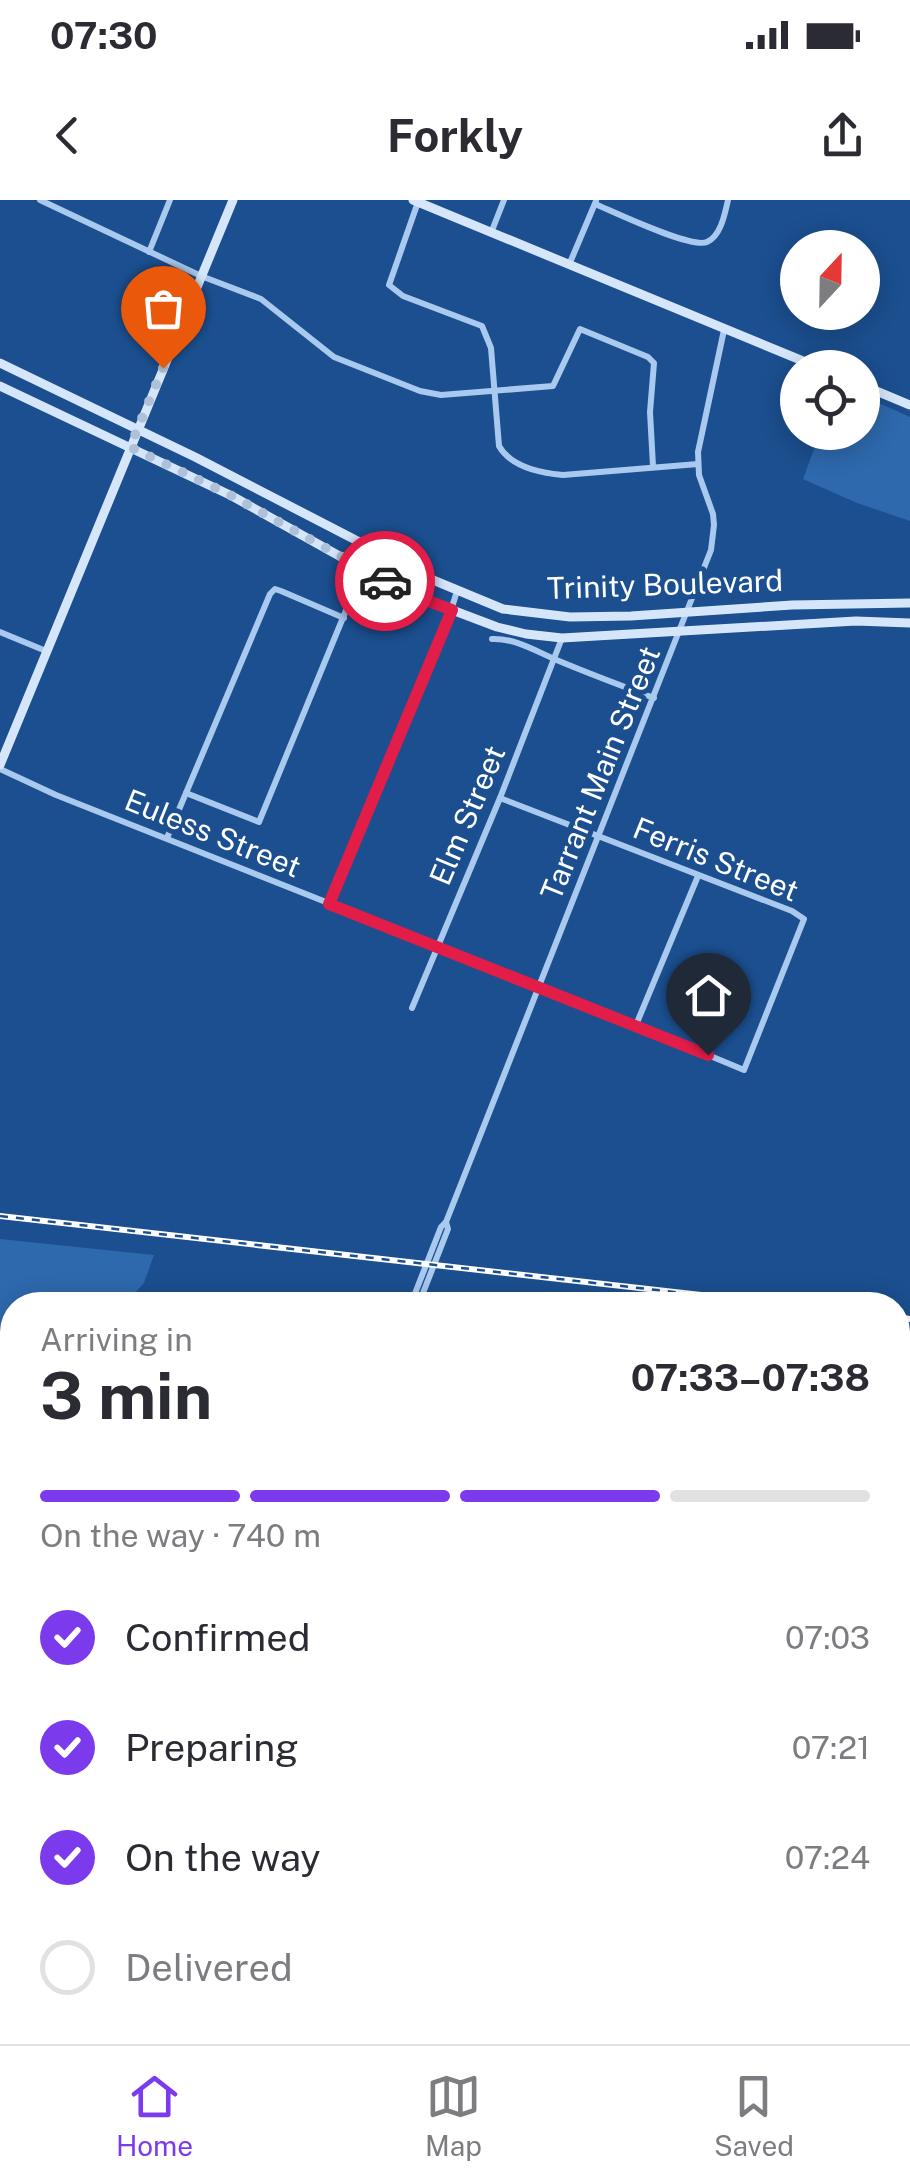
<!DOCTYPE html>
<html lang="en">
<head>
<meta charset="utf-8">
<style>
  body { margin:0; font-family:"Public Sans",sans-serif; background:#f7f7f7; color:#2b2b33; height:100vh; display:flex; flex-direction:column; font-size:38px; white-space:nowrap }
  * { box-sizing:border-box; margin:0 }
  p { font-size:32px; color:#7c7c81 }
  .icon { flex:none; width:55px; height:55px; fill:none; stroke:currentColor; stroke-width:2; stroke-linecap:round; stroke-linejoin:round }
  .map { position:relative; flex:1; overflow:hidden }
  .drawer { position:absolute; left:0px; top:1092px; width:910px; height:752px; display:flex; flex-direction:column; background:#fff; border-radius:40px 40px 0 0; box-shadow:0 5px 25px #0003 }
  .drawer>* { flex:none }
  .needle { width:65px; rotate:22deg }
  .tools { position:absolute; left:780px; top:30px; display:grid; gap:20px }
  .tools a { display:grid; place-items:center; width:100px; height:100px; border-radius:50%; background:#fff; box-shadow:0 5px 25px #0003; font-size:50px }
  .pin { position:absolute; display:grid; place-items:center; width:85px; height:85px; color:#fff; margin:-102px -42px; border-radius:50% 50% 50% 0; rotate:-45deg; box-shadow:0 0 10px #0007 }
  .pin .icon { rotate:45deg }
  .courier { position:absolute; display:grid; place-items:center; width:100px; height:100px; margin:-50px; border:8px solid #e11d48; border-radius:50%; background:#fff; color:#222; box-shadow:0 2px 12px #0007 }
  .summary em { font-style:normal; font-weight:700 }
  .summary div { display:flex; flex-direction:column-reverse }
  .summary { display:flex; align-items:center; justify-content:space-between; height:170px; padding:0 40px }
  h1 { font-size:65px; font-weight:700; line-height:75px }
  .bar { display:grid; grid-template-columns:repeat(4,1fr); gap:15px 10px; align-content:center; height:120px; padding:0 40px }
  .bar i { height:12px; border-radius:8px; background:#e1e1e2 }
  .bar .current { background:#7c3aed }
  .bar p { grid-column:span 4 }
  ol { padding:0 40px; list-style:none }
  li { display:flex; align-items:center; gap:30px; height:110px }
  li p { margin-inline-start:auto }
  li .icon { padding:10px; border-radius:50%; background:#7c3aed; color:#fff; stroke-width:4 }
  li:last-child { color:#7c7c81 }
  li i { width:55px; height:55px; border:5px solid #e1e1e2; border-radius:50% }
  .status { display:flex; justify-content:space-between; align-items:center; height:70px; padding:0 50px; background:#fff; direction:ltr }
  .status svg { height:28px; fill:currentColor }
  header { display:flex; justify-content:space-between; align-items:center; height:130px; padding:0 40px; background:#fff; font-size:45px; font-weight:700 }
  .dock { display:flex; justify-content:space-around; align-items:center; height:140px; border-top:2px solid #e1e1e2; background:#fff; font-size:28px; color:#7c7c81 }
  .dock a { display:grid; justify-items:center; gap:5px }
  .dock .current { color:#7c3aed }
  .map>svg:first-child { display:block }
</style>
</head>
<body>
<div class="status"><b>07:30</b><svg viewBox="0 0 49 12"><path d="M0 12V9h3v3zM5 12V6h3v6zM10 12V3h3v9zM15 12V0h3v12zM26 1h20v11H26zM47 4h2v5h-2z"/></svg></div>
<header><svg class="icon" aria-label="back" viewBox="0 0 24 24"><path d="M15 5l-7 7 7 7"/></svg>Forkly<svg class="icon" aria-label="share" viewBox="0 0 24 24"><path d="M12 15V3M7 8l5-5 5 5M5 13v7h14v-7"/></svg></header>
<div class="map">
<svg width="910" height="1844" viewBox="0 0 910 1844">
  <rect width="100%" height="100%" fill="#1b4f8f"/>
  <g fill="#2e69ad">
    <polygon points="863,196 910,217 910,321 857,303 803,279 820,233 862,232"/>
    <polygon points="0,1039 154,1055 144,1083 124,1105 12,1105 12,1154 0,1148"/>
    <polygon points="0,1187 12,1192 12,1345 0,1340"/>
    <polygon points="300,1833 385,1833 374,1838 374,1844 311,1844"/>
  </g>
  <g fill="none" stroke-linecap="round" stroke-linejoin="round">
    <g stroke="#9cc4f0" stroke-width="2.5">
      <polyline points="0,1195 12,1201"/>
      <polyline points="381,1832 389,1844"/>
    </g>
    <g stroke="#a9c9ee" stroke-width="6">
      <polyline points="40,0 201,76 261,99 334,157 420,191 441,195 553,186 580,129 648,157 654,163 650,212 653,266"/>
      <path d="M 418,2 L 389,85 L 403,96 L 482,126 L 491,148 L 499,246 C 511,267 540,273 563,275 L 698,264"/>
      <path d="M 595,4 C 614,12 691,49 707,42 C 721,36 725,13 728,0"/>
      <polyline points="491,33 504,0"/>
      <polyline points="149,52 170,0"/>
      <polyline points="569,65 596,1"/>
      <polyline points="0,432 46,451"/>
      <path d="M 492,439 C 516,438 537,452 559,461 C 590,474 622,486 654,498"/>
      <polyline points="0,569 56,595 636,825 744,870 804,719 792,711 500,598"/>
      <polyline points="186,593 259,622 363,369"/>
      <polyline points="167,638 270,394 275,389 281,391 344,418"/>
      <polyline points="329,704 447,423 457,391"/>
      <polyline points="412,808 500,598 562,438"/>
      <polyline points="636,825 698,676"/>
      <polyline points="403,1105 414,1096 441,1027 446,1022 711,350 714,325 713,314 699,275 698,252 724,130"/>
      <polyline points="421,1105 423,1093 448,1029 446,1022"/>
      <path d="M 909,1279 C 906,1307 902,1336 910,1364"/>
      <polyline points="0,1443 5,1430"/>
      <polyline points="0,1550 12,1537"/>
      <polyline points="0,1563 12,1579"/>
      <polyline points="898,1582 910,1581"/>
      <polyline points="898,1605 910,1655"/>
      <polyline points="0,1734 8,1747"/>
      <polyline points="0,1752 12,1743"/>
      <polyline points="898,1830 910,1829"/>
      <polyline points="146,1832 156,1844"/>
      <polyline points="632,1832 795,1843 880,1832"/>
      <polyline points="30,1844 53,1832"/>
      <polyline points="120,1844 136,1832"/>
      <polyline points="451,1844 458,1832"/>
    </g>
    <g stroke="#d6e6fa" stroke-width="9">
      <polyline points="413,0 820,168"/>
      <polyline points="0,163 195,257 433,380 503,409 570,417 631,416 792,405 910,403"/>
      <polyline points="862,185 910,205"/>
      <polyline points="0,186 232,296 402,391 497,427 526,434 562,438 856,421 910,423"/>
      <polyline points="0,565 233,0"/>
    </g>
    <defs>
      <g id="rail">
        <polyline points="0,1016 790,1105"/>
        <polyline points="898,1117 910,1119"/>
      </g>
    </defs>
    <use href="#rail" stroke="#fff" stroke-width="6"/>
    <use href="#rail" stroke="#1b4f8f" stroke-width="2.5" stroke-dasharray="8" stroke-linecap="butt"/>
  </g>
  <g fill="none" stroke-linecap="round" stroke-linejoin="round">
    <polyline stroke="#afc1d8" stroke-width="10" stroke-dasharray="0 18" points="163,168 130,247 232,296 385,381"/>
    <polyline stroke="#e11d48" stroke-width="12" points="385,381 402,391 452,410 329,704 708,855"/>
  </g>
  <g text-anchor="middle" dominant-baseline="central" stroke-width="10" stroke-linejoin="round" paint-order="stroke">
    <g font-size="30" fill="#fff" stroke="#1b4f8f">
      <text transform="translate(665 384) rotate(-2)">Trinity Boulevard</text>
      <text transform="translate(600 573) rotate(-68)">Tarrant Main Street</text>
      <text transform="translate(467 615) rotate(-67)">Elm Street</text>
      <text transform="translate(213 633) rotate(22)">Euless Street</text>
      <text transform="translate(716 659) rotate(22)">Ferris Street</text>
    </g>
  </g>
</svg>
<div class="tools">
<a><svg class="needle" viewBox="-14 -14 28 28"><path d="M0-13l5 13h-10z" fill="#e53935"/><path d="M0 13l5-13h-10z" fill="#7c7c81"/></svg></a>
<a><svg class="icon" aria-label="locate" viewBox="0 0 24 24"><circle cx="12" cy="12" r="6"/><path d="M12 2v4M12 18v4M2 12h4M18 12h4"/></svg></a>
</div>
<div class="pin" style="left:163px;top:168px;background:#ea580c"><svg class="icon" aria-label="bag" viewBox="0 0 24 24"><path d="M5 8h14l-1 12H6zM9 8a3 3 0 0 1 6 0"/></svg></div>
<div class="pin" style="left:708px;top:855px;background:#1f2937"><svg class="icon" aria-label="home" viewBox="0 0 24 24"><path d="M3 11l9-7 9 7M6 9v11h12V9"/></svg></div>
<div class="courier" style="left:385px;top:381px"><svg class="icon" aria-label="car" viewBox="0 0 24 24"><path d="M5 17H2v-5l4-1 3-4h7l3 4 3 1v5h-3M9 17h6M6 11h13"/><circle cx="7" cy="17" r="2"/><circle cx="17" cy="17" r="2"/></svg></div>
<section class="drawer">
<div class="summary"><div><h1>3 min</h1><p>Arriving in</p></div><em>07:33–07:38</em></div>
<div class="bar"><i class="current"></i><i class="current"></i><i class="current"></i><i></i><p>On the way · 740 m</p></div>
<ol>
<li><svg class="icon" aria-label="check" viewBox="0 0 24 24"><path d="M5 12l5 5 9-10"/></svg>Confirmed<p>07:03</p></li>
<li><svg class="icon" aria-label="check" viewBox="0 0 24 24"><path d="M5 12l5 5 9-10"/></svg>Preparing<p>07:21</p></li>
<li><svg class="icon" aria-label="check" viewBox="0 0 24 24"><path d="M5 12l5 5 9-10"/></svg>On the way<p>07:24</p></li>
<li><i></i>Delivered</li>
</ol>
</section>
</div>
<nav class="dock">
<a class="current"><svg class="icon" aria-label="home" viewBox="0 0 24 24"><path d="M3 11l9-7 9 7M6 9v11h12V9"/></svg>Home</a>
<a><svg class="icon" aria-label="map" viewBox="0 0 24 24"><path d="M3 6l6-2 6 2 6-2v14l-6 2-6-2-6 2zM9 4v14M15 6v14"/></svg>Map</a>
<a><svg class="icon" aria-label="saved" viewBox="0 0 24 24"><path d="M7 4h10v16l-5-4-5 4z"/></svg>Saved</a>
</nav>
</body>
</html>
